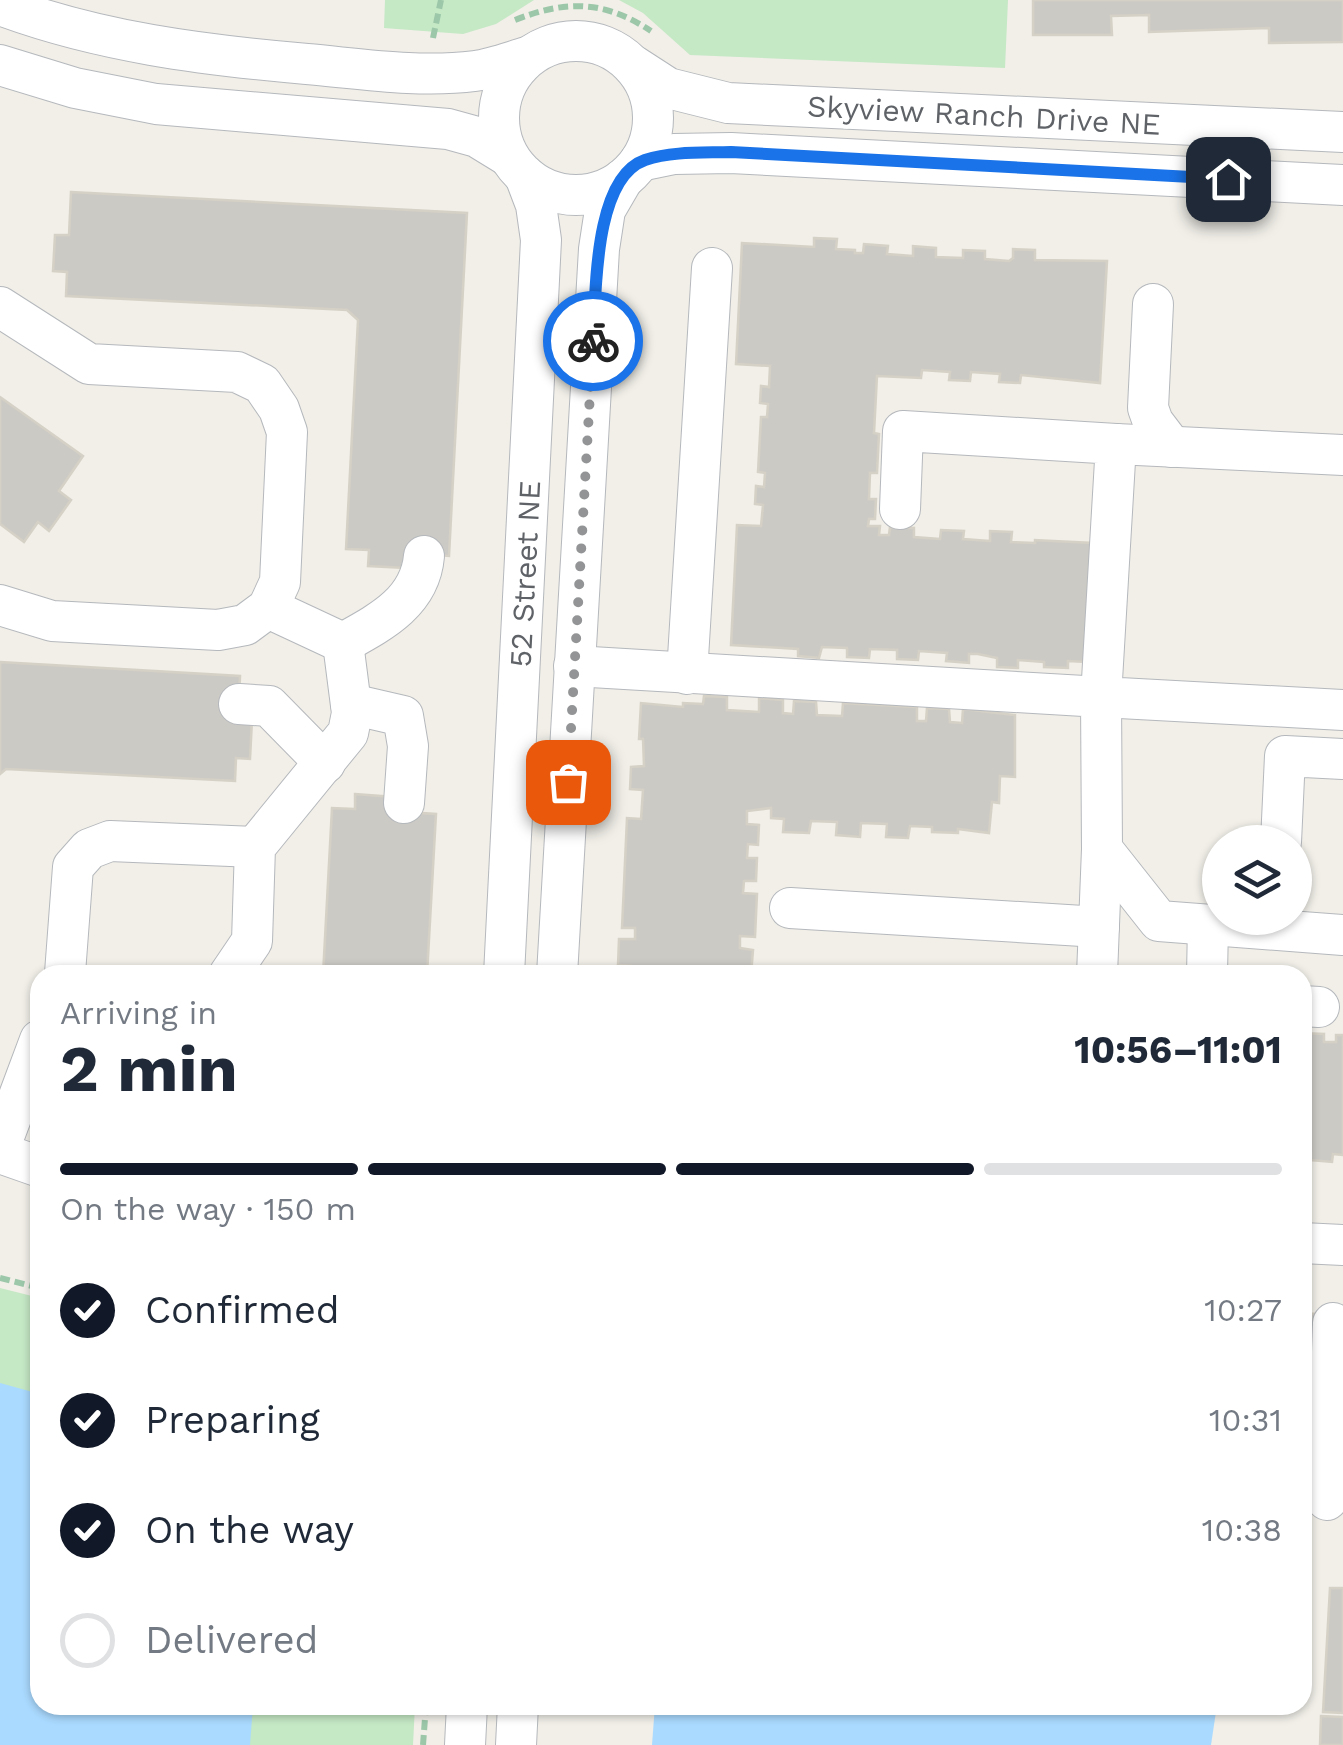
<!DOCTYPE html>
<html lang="en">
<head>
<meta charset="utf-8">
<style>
  body { margin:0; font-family:"Work Sans",sans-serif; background:#f2f2f3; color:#1f2937; height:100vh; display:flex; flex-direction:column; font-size:38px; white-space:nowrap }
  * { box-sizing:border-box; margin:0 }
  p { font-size:32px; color:#747a83 }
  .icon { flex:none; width:55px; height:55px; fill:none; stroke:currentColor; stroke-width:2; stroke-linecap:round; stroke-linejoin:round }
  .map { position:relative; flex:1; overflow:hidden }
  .details { position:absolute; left:30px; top:965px; width:1282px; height:750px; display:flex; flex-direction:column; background:#fff; border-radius:30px; box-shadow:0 2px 8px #0004 }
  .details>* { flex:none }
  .controls { position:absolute; left:1202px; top:825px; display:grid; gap:20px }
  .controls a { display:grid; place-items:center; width:110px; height:110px; border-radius:50%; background:#fff; box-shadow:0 2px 8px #0004; font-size:50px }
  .pin { position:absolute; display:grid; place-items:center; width:85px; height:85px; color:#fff; margin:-42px; border-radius:20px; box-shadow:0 5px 15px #0006 }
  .courier { position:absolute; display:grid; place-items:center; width:100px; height:100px; margin:-50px; border:8px solid #1a73e8; border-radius:50%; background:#fff; color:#222; box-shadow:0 2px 12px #0007 }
  .summary em { font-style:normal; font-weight:700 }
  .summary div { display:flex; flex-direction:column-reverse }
  .summary { display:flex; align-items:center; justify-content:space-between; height:170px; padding:0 30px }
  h1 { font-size:65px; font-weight:700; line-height:75px }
  .bar { display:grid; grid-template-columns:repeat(4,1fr); gap:15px 10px; align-content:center; height:120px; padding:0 30px }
  .bar i { height:12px; border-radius:8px; background:#e0e1e3 }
  .bar .selected { background:#111827 }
  .bar p { grid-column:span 4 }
  ol { padding:0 30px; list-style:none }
  li { display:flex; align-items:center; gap:30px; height:110px }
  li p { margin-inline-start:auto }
  li .icon { padding:10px; border-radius:50%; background:#111827; color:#fff; stroke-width:4 }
  li:last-child { color:#747a83 }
  li i { width:55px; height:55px; border:5px solid #e0e1e3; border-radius:50% }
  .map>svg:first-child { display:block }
</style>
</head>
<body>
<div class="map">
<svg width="1343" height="1745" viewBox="0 0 1343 1745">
  <rect width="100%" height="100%" fill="#f1efe8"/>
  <g fill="#c5e8c5">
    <polygon points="385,0 534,0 496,24 463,34 384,28"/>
    <polygon points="619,0 1008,0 1005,68 690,55 643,13"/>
    <polygon points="0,1288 40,1298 40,1705 415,1705 413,1745 0,1745"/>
  </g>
  <g fill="#aadaff">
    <polygon points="0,1383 40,1394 40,1705 253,1705 250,1745 0,1745"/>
    <polygon points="655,1705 1217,1705 1211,1745 652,1745"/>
  </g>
  <g fill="#cccac5" stroke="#d6d1c6" stroke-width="2.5">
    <polygon points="1033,0 1343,0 1343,42 1269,43 1269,28 1149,32 1149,15 1111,16 1112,35 1033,35"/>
    <polygon points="71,192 467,213 449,556 406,553 405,568 368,566 369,550 346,549 358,320 347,310 66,296 67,272 53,271 55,235 69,235"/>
    <polygon points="814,238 837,239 836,249 855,250 855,253 863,253 864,244 888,246 887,254 913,256 913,246 936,248 936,257 963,258 963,250 985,251 985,259 1009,261 1013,258 1013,249 1035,250 1035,260 1107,261 1100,383 1021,375 1020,383 999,382 1000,374 971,372 970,381 949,380 950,372 922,370 921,378 877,376 874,433 879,434 877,473 870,473 869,499 876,499 875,519 869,519 868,526 880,526 879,535 889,535 890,527 914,528 914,537 940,539 941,530 964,531 963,539 990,541 990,531 1012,532 1011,542 1035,543 1035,540 1093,543 1086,662 1068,661 1068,668 1044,667 1044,662 1018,660 1018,668 997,667 997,658 978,654 969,654 969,663 946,661 947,653 919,651 918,660 897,659 897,650 870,649 869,658 847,657 847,648 822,647 819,658 798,656 798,649 731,645 737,525 761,526 763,505 755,504 756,486 764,487 765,473 758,472 761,417 767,417 768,404 760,403 761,386 769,387 770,366 736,364 742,243 814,247"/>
    <polygon points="0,397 83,456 59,491 71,500 49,531 38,522 24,542 0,524"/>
    <polygon points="0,662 240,676 238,720 252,720 250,759 236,758 235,781 6,769 0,774"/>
    <polygon points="704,696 727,697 727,710 759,712 759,698 783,700 783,713 793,714 794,701 816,702 817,715 842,716 843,703 917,707 917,721 926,721 927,708 949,709 950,722 962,723 963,709 1015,715 1015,777 1000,776 999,803 992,802 989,833 958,829 958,833 932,832 932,827 910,826 908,838 886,837 887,824 861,823 860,837 836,835 837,822 811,821 809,833 783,832 784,819 771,818 771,808 747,811 747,824 759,825 758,845 748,844 747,858 757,858 756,881 744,881 743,893 757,894 755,937 740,936 740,948 753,950 751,975 620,975 633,974 633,966 618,965 619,939 635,939 635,928 622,928 627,818 641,819 643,790 630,789 631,767 644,766 643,739 639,739 641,703 683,707 683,703 703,704"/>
    <polygon points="355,794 393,797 392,811 436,814 427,975 323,975 332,808 355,809"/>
    <polygon points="1302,1033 1324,1034 1324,1042 1336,1042 1336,1035 1343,1035 1343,1155 1333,1154 1332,1162 1311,1160 1311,1153 1302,1152"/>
    <polygon points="1302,1313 1316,1314 1311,1470 1302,1470"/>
    <polygon points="1330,1588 1343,1588 1343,1713 1323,1712"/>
    <polygon points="1321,1716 1343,1717 1343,1745 1320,1745"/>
  </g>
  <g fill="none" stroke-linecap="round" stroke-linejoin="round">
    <defs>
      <g id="minor">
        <path d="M 0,5 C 99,42 203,55 307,64 C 363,69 419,78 475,71 C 492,69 510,62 527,57"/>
        <circle cx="576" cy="118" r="77"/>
        <polyline points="0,65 75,88 156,104 448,129 477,137 508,156"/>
        <polyline points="634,66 668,88 728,103 1343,132"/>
        <polyline points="640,161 674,154 731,153 1343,185"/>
        <polyline points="1153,304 1148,408 1153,422 1172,447"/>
        <polyline points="0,307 89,364 237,372 262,384 279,409 287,432 280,582 268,608 245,625 218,630 52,621 0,605"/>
        <polyline points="1116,444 1343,455"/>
        <polyline points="900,509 903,431 1116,444 1101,697 1343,710"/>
        <polyline points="268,608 343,643"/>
        <path d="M 343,643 C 381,622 420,602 424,556"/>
        <polyline points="574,666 1101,697 1102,849 1097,975"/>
        <polyline points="687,674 712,268"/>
        <polyline points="239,704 269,706 325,763"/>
        <polyline points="351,704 403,716 408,746 404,803"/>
        <polyline points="1281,842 1285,756 1343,759"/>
        <polyline points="1102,849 1159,921 1343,935"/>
        <polyline points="790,908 1099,927"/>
        <polyline points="65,973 73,867 89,849 110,841 255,847"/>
        <polyline points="229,975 252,941 255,847 348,733 352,713 343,643"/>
        <polyline points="504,975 541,240 536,205 525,176"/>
        <polyline points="557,975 599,249 605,210 623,179"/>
        <polyline points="1207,975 1208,925"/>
        <polyline points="1302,1006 1319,1007"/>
        <polyline points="0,1147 40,1040"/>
        <polyline points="0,1153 40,1167"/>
        <polyline points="1302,1243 1343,1245"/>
        <polyline points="1327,1500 1333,1323"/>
        <polyline points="465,1745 467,1705"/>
        <polyline points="516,1745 518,1705"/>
      </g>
    </defs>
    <use href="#minor" stroke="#b5b8bc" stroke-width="42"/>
    <g stroke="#9cc7a9" stroke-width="6" stroke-dasharray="10 5" stroke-linecap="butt">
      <path d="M 515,20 C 566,0 604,0 651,31"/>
      <polyline points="433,38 441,0"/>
      <polyline points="0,1278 40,1288"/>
      <polyline points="423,1745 426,1705"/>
    </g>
    <use href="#minor" stroke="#fff" stroke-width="40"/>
  </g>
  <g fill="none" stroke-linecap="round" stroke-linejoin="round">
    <polyline stroke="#929495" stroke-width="10" stroke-dasharray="0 18" points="568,782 593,341"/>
    <path stroke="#1a73e8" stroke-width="12" d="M 593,341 C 596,296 593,178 645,160 C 673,151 703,153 731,152 L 1228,179"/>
  </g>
  <g text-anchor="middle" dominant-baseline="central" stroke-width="8" stroke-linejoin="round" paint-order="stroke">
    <g font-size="30" fill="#5f6368" stroke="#fff">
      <text transform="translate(984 115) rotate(3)">Skyview Ranch Drive NE</text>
      <text transform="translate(525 574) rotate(-87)">52 Street NE</text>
    </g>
  </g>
</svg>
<div class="controls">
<a><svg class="icon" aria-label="layers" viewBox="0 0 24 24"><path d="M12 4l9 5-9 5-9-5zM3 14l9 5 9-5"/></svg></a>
</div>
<div class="pin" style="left:568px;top:782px;background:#ea580c"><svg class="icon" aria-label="bag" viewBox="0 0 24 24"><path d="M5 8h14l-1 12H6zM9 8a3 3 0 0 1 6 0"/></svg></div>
<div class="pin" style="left:1228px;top:179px;background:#1f2937"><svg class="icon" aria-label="home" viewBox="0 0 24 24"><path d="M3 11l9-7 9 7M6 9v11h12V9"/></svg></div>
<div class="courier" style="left:593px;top:341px"><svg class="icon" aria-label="bike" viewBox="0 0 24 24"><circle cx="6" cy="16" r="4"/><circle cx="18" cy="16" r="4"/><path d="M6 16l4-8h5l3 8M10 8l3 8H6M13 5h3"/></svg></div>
<section class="details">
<div class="summary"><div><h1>2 min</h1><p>Arriving in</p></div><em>10:56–11:01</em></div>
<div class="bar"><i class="selected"></i><i class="selected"></i><i class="selected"></i><i></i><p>On the way · 150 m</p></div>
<ol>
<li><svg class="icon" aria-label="check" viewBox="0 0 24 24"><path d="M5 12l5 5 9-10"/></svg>Confirmed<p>10:27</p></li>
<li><svg class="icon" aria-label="check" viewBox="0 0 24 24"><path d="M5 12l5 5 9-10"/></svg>Preparing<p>10:31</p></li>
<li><svg class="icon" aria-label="check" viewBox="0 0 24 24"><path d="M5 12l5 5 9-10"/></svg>On the way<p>10:38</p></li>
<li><i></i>Delivered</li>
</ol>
</section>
</div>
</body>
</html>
